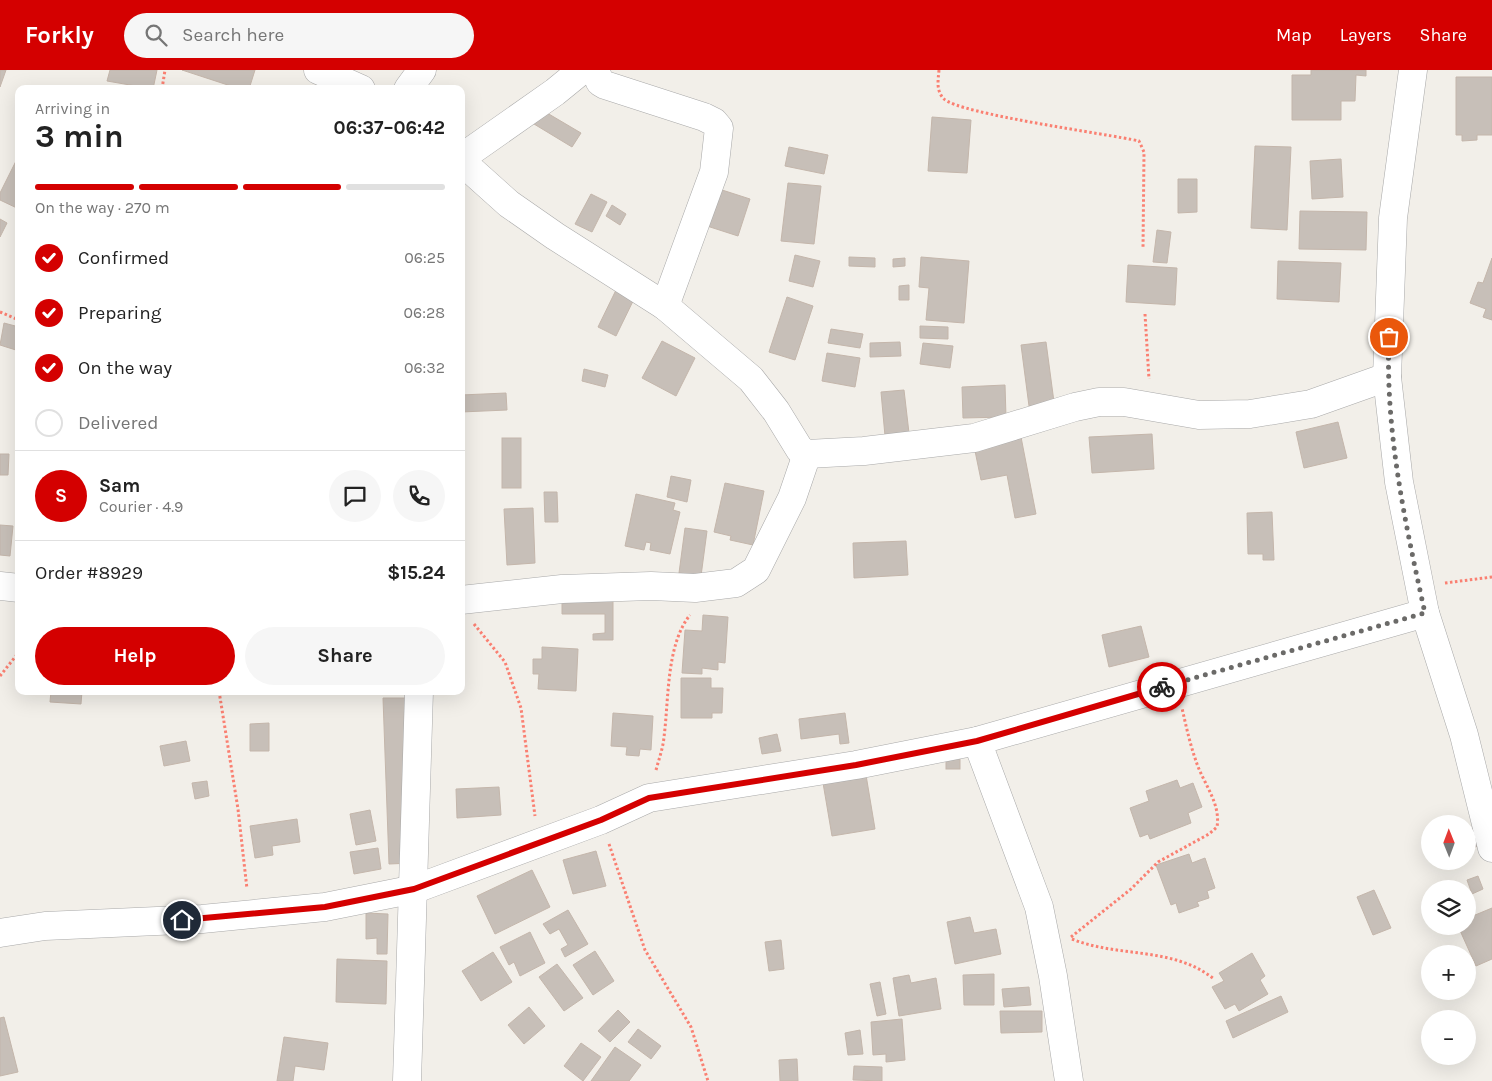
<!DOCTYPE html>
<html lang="en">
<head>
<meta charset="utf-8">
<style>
  body { margin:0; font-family:Karla,sans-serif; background:#f6f6f6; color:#222; height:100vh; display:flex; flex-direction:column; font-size:19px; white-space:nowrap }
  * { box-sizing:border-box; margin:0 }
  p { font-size:16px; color:#767676 }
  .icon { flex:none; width:28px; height:28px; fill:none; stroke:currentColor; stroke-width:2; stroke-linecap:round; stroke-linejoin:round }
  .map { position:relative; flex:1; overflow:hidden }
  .side { position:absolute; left:15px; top:15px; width:450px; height:610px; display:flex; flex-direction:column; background:#fff; border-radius:10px; box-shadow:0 5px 20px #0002 }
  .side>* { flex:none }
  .needle { width:32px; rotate:359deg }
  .tools { position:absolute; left:1421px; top:745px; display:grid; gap:10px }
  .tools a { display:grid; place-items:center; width:55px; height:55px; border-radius:50%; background:#fff; box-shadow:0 5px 20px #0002; font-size:25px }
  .pin { position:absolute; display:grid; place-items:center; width:42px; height:42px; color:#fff; margin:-21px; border:2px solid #fff; border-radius:50%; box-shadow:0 1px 5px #0007 }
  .courier { position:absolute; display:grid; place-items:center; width:50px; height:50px; margin:-25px; border:4px solid #d40000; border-radius:50%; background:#fff; color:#222; box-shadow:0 1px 6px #0007 }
  .head em { font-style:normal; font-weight:700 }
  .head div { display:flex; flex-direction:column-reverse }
  .head { display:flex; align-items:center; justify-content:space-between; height:85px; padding:0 20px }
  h1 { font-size:32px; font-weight:700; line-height:38px }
  .bar { display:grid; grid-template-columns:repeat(4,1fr); gap:8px 5px; align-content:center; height:60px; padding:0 20px }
  .bar i { height:6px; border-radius:4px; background:#e0e0e0 }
  .bar .current { background:#d40000 }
  .bar p { grid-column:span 4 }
  .line { display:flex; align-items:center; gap:12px; padding:0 20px; border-top:1px solid #e0e0e0 }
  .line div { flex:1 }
  .round { display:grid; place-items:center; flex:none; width:52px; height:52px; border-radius:26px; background:#f6f6f6 }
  ol { padding:0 20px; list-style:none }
  li { display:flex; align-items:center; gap:15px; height:55px }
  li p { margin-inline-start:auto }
  li .icon { padding:5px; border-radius:50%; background:#d40000; color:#fff; stroke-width:4 }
  li:last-child { color:#767676 }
  li i { width:28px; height:28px; border:2px solid #e0e0e0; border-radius:50% }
  .cta { display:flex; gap:10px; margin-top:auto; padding:10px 20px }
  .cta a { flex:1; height:58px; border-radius:30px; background:#d40000; color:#fff; font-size:20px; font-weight:700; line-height:58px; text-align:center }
  .cta a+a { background:#f6f6f6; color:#222 }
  header { display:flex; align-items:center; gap:30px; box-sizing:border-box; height:70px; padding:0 25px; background:#d40000; color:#fff }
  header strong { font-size:24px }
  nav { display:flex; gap:28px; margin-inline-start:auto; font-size:18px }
  .search { width:350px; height:45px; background:#f6f6f6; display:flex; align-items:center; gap:12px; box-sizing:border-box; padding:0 18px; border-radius:28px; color:#767676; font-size:19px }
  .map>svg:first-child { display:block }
</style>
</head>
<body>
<header>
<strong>Forkly</strong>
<div class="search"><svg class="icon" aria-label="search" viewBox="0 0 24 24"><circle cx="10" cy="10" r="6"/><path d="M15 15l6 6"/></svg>Search here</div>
<nav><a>Map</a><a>Layers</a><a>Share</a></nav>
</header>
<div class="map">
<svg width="1492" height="1011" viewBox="0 0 1492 1011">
  <rect width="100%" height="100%" fill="#f2efe9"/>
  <g fill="#c7bfb8" stroke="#c4b6ab">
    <polygon points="0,0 6,0 0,17"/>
    <polygon points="110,0 157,0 153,19 107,11"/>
    <polygon points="182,0 255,0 249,19 240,19"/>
    <polygon points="1311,0 1366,0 1366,6 1356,5 1355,31 1341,31 1341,50 1292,50 1292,5 1311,5"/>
    <polygon points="1456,7 1492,7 1492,65 1477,65 1477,70 1462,71 1462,65 1456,65"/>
    <polygon points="542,40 581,63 572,77 534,54"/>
    <polygon points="932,47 971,50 967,103 928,101"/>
    <polygon points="1255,76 1291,77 1287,160 1251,158"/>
    <polygon points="789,77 828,85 824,104 785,96"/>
    <polygon points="19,85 19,139 0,130 0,123"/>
    <polygon points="1341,89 1343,127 1312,129 1310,91"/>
    <polygon points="1178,109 1197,109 1197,142 1178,143"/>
    <polygon points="788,113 821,116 814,174 781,171"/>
    <polygon points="719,119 750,129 738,166 707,156"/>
    <polygon points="591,124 607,132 592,162 575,154"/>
    <polygon points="612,135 626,144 620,155 606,146"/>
    <polygon points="1300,141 1367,142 1366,180 1299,179"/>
    <polygon points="0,149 7,153 0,167"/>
    <polygon points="1157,160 1171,162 1167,193 1153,192"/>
    <polygon points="795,185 820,191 813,217 789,211"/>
    <polygon points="849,187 875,188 875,197 849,196"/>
    <polygon points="921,187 969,191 964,253 926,250 929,218 919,217"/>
    <polygon points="905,188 905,196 893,197 893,189"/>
    <polygon points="1492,188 1492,250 1483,247 1486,239 1470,233 1478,212 1483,213"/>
    <polygon points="1278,191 1341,193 1339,232 1277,229"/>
    <polygon points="1128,195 1177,198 1175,235 1126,232"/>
    <polygon points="909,215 909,230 899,230 899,216"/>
    <polygon points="617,218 635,227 616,266 598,257"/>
    <polygon points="787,227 813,236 795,290 769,282"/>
    <polygon points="4,253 19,257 19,281 0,275"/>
    <polygon points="920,256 948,257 948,269 920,268"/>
    <polygon points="831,259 863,264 860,278 828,273"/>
    <polygon points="662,271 695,288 676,326 642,308"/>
    <polygon points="900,272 901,286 870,287 870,273"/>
    <polygon points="1046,272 1054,332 1029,336 1021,275"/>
    <polygon points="923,273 953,276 950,298 920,294"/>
    <polygon points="827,283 860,288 855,317 822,311"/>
    <polygon points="584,299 608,305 605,317 582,311"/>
    <polygon points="1005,315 1006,347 963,348 962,317"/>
    <polygon points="904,320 909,363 885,366 881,322"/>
    <polygon points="506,323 507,340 461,342 461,325"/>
    <polygon points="1338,352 1347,388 1304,398 1296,362"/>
    <polygon points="1152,364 1154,399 1092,403 1089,367"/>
    <polygon points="1021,367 1036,444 1015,448 1007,405 981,410 974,376"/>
    <rect x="502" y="368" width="19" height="50"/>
    <polygon points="0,384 9,384 8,405 0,405"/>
    <polygon points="671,406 691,410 687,432 667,427"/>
    <polygon points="725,413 764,421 753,475 730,470 731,466 714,462"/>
    <polygon points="544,422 557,422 558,452 545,452"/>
    <polygon points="636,424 675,433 673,440 680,442 670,484 650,480 651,473 646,472 644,480 625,476"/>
    <polygon points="533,438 535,493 507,495 504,439"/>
    <polygon points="1272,442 1274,490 1263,490 1263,484 1248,484 1247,443"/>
    <polygon points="0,455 13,456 10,486 0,485"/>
    <polygon points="685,458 707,461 701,506 679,503"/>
    <polygon points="906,471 908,505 854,508 853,473"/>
    <polygon points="562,525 613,525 613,570 593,570 593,564 605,563 605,544 562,544"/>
    <polygon points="703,545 728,547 725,593 718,592 718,600 702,598 702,604 682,603 685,560 702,561"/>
    <polygon points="1141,556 1149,587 1109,597 1102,565"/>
    <polygon points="542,577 578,579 576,621 538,619 539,604 533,604 533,589 542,589"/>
    <polygon points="681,608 711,608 711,618 723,618 722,643 712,643 712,648 681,648"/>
    <polygon points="51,621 82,621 81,634 50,632"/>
    <polygon points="383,628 405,628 412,793 389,794"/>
    <polygon points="613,643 653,646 651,680 640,679 639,686 626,685 627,677 611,676"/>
    <polygon points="845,643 849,673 840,674 839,664 801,669 799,649"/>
    <polygon points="269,653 269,681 250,681 250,654"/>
    <polygon points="777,664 781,681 762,684 759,668"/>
    <polygon points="186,671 190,691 164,696 160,676"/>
    <rect x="946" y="685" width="14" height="14"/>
    <polygon points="865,699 875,759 832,766 822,707"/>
    <polygon points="1177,710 1180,718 1193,713 1202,737 1188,743 1191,753 1150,769 1148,764 1140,767 1130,738 1149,731 1146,721"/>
    <polygon points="207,711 209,726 195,729 192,713"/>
    <polygon points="499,717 501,745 457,748 456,719"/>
    <polygon points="370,740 376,771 356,775 350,744"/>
    <polygon points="297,749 300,772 272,776 273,785 255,788 250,756"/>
    <polygon points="1476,757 1483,774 1468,780 1468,760"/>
    <polygon points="378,778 381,799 354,804 350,782"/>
    <polygon points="596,781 606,816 573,824 563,790"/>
    <polygon points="1189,784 1192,793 1205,788 1215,818 1207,821 1209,828 1197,832 1199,836 1179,843 1176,833 1171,835 1156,795"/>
    <polygon points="532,800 550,837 495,864 477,826"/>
    <polygon points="1478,806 1483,819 1472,824 1467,810"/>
    <polygon points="1374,820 1391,858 1373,865 1357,827"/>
    <polygon points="1492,838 1492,889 1476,896 1458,856 1468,856 1468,848"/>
    <polygon points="568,840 588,874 565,887 561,879 568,875 559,859 550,864 543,854"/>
    <polygon points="366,843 388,844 387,884 377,884 377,868 366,869"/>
    <polygon points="970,847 974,863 996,859 1001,884 955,894 947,852"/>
    <polygon points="530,862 545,893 520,906 514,892 509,895 500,877"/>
    <polygon points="781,870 784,899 769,901 765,872"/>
    <polygon points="595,881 614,911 593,925 573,895"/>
    <polygon points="493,882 512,912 481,931 462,901"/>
    <polygon points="1252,883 1265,906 1260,910 1268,924 1239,941 1235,934 1225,939 1212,917 1224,911 1219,903"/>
    <polygon points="337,889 387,891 386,934 336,932"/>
    <polygon points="557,894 583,928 564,941 539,907"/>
    <polygon points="994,904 994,935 964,935 963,905"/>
    <polygon points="909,905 911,913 936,908 941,939 899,946 893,908"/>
    <polygon points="880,912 886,944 877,946 870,914"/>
    <polygon points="1029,917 1031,935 1004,937 1002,919"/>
    <polygon points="1281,926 1288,942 1233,968 1226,951"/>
    <polygon points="529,937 545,956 524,974 508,955"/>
    <polygon points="618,940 630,952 610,972 598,961"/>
    <polygon points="1000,941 1042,941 1042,962 1001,963"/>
    <polygon points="4,947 18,1002 0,1006 0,948"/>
    <polygon points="902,949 905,990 886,992 886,984 873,985 871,952"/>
    <polygon points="638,959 661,976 651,989 628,972"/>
    <polygon points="860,960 863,984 848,985 845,963"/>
    <polygon points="284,967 328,973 324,1000 295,996 293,1011 277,1011"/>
    <polygon points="581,973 601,987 583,1011 564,996"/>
    <polygon points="615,977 641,995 629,1011 591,1011"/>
    <polygon points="797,989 798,1011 780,1011 779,990"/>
    <polygon points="854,996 882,997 882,1011 853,1010"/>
  </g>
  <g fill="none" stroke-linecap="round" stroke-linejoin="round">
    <defs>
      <g id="minor">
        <polyline points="318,0 361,19"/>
        <polyline points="595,0 600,12 605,15 704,47 714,52 719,58 714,102 665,236"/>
        <polyline points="1413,0 1393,148 1387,307 1399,412 1425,543 1464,665 1492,778"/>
        <polyline points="408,19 422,0"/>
        <polyline points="461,88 555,22 582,0"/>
        <polyline points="461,91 509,134 555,166 665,236 751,309 776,341 800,380 807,384 864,381 974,368 1075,337 1099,332 1124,332 1199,345 1250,344 1311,334 1387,307"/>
        <polyline points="0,516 19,518"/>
        <polyline points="461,530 562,519 651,516 695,518 736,513 756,500 792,428 807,384"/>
        <polyline points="977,671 1039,837 1053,906 1069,1011"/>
        <polyline points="0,863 45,856 202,849 325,837 415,819 601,750 649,728 856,695 977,671 1425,543"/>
        <polyline points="407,1011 419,621"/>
      </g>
    </defs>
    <use href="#minor" stroke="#a9a9a9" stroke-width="29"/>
    <g stroke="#fa8072" stroke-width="3" stroke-dasharray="2.5 2.5" stroke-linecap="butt">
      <path d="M 939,0 C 938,11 936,21 944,29 C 960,44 1108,64 1139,71 L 1144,82 L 1143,179"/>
      <polyline points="162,19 165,0"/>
      <polyline points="0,242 19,250"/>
      <polyline points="1145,244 1149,309"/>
      <polyline points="1445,513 1492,507"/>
      <polyline points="474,554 505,592 521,638 535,746"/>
      <polyline points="0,606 19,582"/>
      <polyline points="219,621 238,739 247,819"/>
      <path d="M 656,700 C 659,689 663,678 664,667 C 669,629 666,575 690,545"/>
      <polyline points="609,774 645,880 691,957 708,1011"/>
      <path d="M 1071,867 L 1131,819 L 1158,792 L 1209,764 L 1217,757 C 1221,733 1203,713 1196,691 C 1190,674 1186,656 1182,638"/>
      <path d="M 1072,869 C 1118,888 1173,876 1214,909"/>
    </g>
    <use href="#minor" stroke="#fff" stroke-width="28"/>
  </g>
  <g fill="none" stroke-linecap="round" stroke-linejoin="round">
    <path stroke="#6b6a68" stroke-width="5" stroke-dasharray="0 9" d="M 1162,617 L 1425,543 C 1405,453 1385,360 1389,267"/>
    <polyline stroke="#d40000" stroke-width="6" points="182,850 325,837 414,819 601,750 649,728 856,695 977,671 1162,617"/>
  </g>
</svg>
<div class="tools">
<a><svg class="needle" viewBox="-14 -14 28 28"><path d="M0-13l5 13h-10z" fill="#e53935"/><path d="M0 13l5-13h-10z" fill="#767676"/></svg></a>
<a><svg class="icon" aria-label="layers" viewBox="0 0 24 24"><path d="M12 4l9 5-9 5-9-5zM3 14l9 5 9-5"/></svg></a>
<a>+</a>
<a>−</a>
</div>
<div class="pin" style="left:1389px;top:267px;background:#ea580c"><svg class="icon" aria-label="bag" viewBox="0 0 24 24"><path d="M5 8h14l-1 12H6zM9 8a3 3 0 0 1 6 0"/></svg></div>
<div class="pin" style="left:182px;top:850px;background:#1f2937"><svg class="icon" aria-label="home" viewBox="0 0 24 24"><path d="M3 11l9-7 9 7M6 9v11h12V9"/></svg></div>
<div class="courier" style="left:1162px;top:617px"><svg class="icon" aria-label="bike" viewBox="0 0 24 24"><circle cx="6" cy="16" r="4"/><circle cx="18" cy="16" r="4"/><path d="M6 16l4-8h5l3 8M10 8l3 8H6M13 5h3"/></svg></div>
<section class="side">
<div class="head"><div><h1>3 min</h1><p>Arriving in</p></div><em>06:37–06:42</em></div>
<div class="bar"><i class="current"></i><i class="current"></i><i class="current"></i><i></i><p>On the way · 270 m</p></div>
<ol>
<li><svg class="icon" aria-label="check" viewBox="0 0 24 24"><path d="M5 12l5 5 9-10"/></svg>Confirmed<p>06:25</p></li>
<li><svg class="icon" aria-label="check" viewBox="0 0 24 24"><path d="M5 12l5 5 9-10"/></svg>Preparing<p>06:28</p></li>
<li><svg class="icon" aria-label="check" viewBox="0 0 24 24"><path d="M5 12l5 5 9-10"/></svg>On the way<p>06:32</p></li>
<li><i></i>Delivered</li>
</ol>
<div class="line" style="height:90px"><b class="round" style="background:#d40000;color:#fff">S</b><div><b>Sam</b><p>Courier · 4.9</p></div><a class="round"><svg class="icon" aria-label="chat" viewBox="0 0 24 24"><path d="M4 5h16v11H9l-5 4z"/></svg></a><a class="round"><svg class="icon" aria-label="phone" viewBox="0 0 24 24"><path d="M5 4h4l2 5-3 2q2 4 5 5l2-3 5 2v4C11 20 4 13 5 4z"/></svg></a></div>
<div class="line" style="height:65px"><div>Order #8929</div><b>$15.24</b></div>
<div class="cta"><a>Help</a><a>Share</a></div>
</section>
</div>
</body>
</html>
